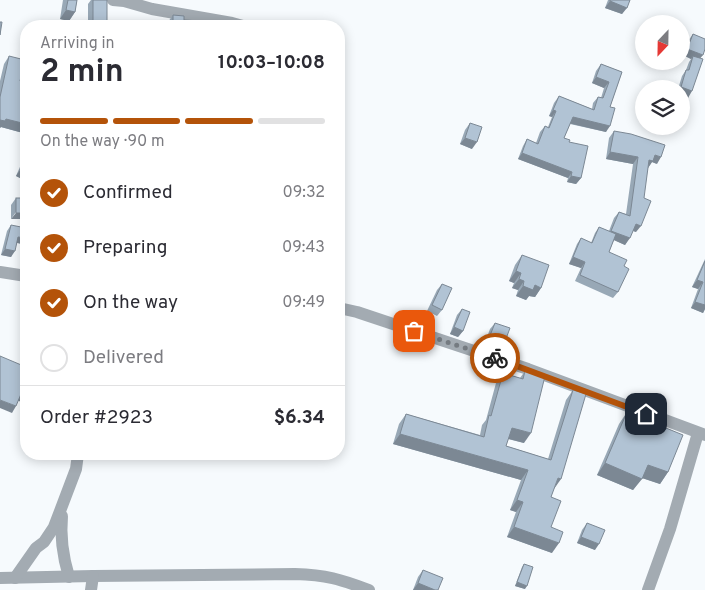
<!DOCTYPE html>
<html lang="en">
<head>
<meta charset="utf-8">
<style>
  body { margin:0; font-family:Overpass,sans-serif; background:#f2f2f3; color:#2b2b33; height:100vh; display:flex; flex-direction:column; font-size:19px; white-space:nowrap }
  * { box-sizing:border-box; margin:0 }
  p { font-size:16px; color:#7c7c81 }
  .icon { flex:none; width:28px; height:28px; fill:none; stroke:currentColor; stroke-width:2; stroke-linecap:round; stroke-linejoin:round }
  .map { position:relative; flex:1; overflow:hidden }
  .drawer { position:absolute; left:20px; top:20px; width:325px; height:440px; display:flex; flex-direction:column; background:#fff; border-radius:20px; box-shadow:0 2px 12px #0003 }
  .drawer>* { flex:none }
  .needle { width:32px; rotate:202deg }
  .controls { position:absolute; left:635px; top:15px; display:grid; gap:10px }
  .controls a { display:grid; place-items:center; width:55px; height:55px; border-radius:50%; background:#fff; box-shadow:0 2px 12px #0003; font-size:25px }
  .pin { position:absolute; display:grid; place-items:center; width:42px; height:42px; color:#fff; margin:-21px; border-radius:10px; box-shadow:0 2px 8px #0006 }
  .courier { position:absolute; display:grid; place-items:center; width:50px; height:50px; margin:-25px; border:4px solid #b45309; border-radius:50%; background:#fff; color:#222; box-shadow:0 1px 6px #0007 }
  .head em { font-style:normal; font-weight:700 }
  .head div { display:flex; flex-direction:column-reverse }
  .head { display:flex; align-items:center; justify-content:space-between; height:85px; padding:0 20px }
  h1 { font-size:32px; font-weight:700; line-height:38px }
  .bar { display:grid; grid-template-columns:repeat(4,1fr); gap:8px 5px; align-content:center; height:60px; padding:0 20px }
  .bar i { height:6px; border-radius:4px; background:#e1e1e2 }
  .bar .on { background:#b45309 }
  .bar p { grid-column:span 4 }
  .line { display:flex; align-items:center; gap:12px; padding:0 20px; border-top:1px solid #e1e1e2 }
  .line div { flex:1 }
  ol { padding:0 20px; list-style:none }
  li { display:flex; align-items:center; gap:15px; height:55px }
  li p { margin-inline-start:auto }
  li .icon { padding:5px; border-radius:50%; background:#b45309; color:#fff; stroke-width:4 }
  li:last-child { color:#7c7c81 }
  li i { width:28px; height:28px; border:2px solid #e1e1e2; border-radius:50% }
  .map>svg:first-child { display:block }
</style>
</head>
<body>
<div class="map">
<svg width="705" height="590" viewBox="0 0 705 590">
  <rect width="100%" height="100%" fill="#f6fafd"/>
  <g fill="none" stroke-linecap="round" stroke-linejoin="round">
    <g stroke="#a3abb2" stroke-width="12">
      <polyline points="113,0 124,1 152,9 232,23 243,26"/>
      <polyline points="0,272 26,276"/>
      <polyline points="339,308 357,312 528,369 705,435"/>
      <path d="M 62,516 C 60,537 63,557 69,577"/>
      <path d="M 0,578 L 93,576 L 295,574 C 326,575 340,579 369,590"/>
      <polyline points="15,578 36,548 44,542 54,527 76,469 78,454"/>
      <polyline points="91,590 93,576"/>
      <polyline points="648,590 670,529 698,433"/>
    </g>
  </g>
  <g fill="#98a8b6">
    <polygon points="63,0 77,0 75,12 69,21 60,19"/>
    <polygon points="91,0 107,0 107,26 88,26 88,4"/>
    <polygon points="608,0 630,0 622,14 605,8"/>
    <polygon points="173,15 184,20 200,26 153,26 156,22 168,25 168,22"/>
    <polygon points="693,34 700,58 688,98 681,89 678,89 682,76 686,70 689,62 691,59 683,55 688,41"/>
    <polygon points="9,56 20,81 23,133 1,127 0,128 0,81 4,64"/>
    <polygon points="601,64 622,72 610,107 606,132 570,124 564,138 569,142 581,178 576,184 567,182 568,178 518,159 523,146 527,139 536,143 540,132 545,126 548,127 552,117 549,116 554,103 559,96 592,109 593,103 598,97 601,98 604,88 592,83 596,71"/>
    <polygon points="470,123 472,149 460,144 465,130"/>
    <polygon points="614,131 657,164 652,162 648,168 636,232 633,231 625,245 614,240 609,252 624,266 618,292 613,298 575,281 581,268 569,264 577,244 581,238 591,243 595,233 599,227 609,231 614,218 619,212 626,214 633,164 606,159 609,138"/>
    <polygon points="26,143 26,181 16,176 26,153 23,152"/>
    <polygon points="16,198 26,198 11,219 11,205"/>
    <polygon points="11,225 26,245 17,243 11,257 1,255 7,231"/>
    <polygon points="522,255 541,288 535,297 529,296 526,300 516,296 518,290 512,288 514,283 509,281 515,265"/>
    <polygon points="705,259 705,309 703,313 691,308 698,289 692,287"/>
    <polygon points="442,284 442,310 437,316 427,311 437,290"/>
    <polygon points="462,309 463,331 458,337 450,334 457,315"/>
    <polygon points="495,323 504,344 499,350 484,345 490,329"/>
    <polygon points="525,371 524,443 508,439 506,446 548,459 566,400 573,390 554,488 551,497 551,527 552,553 507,537 516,512 510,510 521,480 393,444 399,424 406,414 480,435 482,425 486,420 496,383 503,373 520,378"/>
    <polygon points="627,412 668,472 660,484 642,478 633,490 597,475 619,424"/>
    <polygon points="587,523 595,550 577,543 582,530"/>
    <polygon points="524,564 525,589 515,586 522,567"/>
    <polygon points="423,570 438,590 413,590 418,577"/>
  </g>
  <g fill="#7c8894">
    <polygon points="610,1 627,8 622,14 605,8"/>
    <polygon points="66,10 75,12 69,21 60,19"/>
    <polygon points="687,49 703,55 698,61 693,56 691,59 683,55"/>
    <polygon points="596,77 609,82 604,88 592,83"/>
    <polygon points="681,87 692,91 688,98 681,95 681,89 679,89"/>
    <polygon points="553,110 556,111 552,117 549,116"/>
    <polygon points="573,117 610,126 606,132 568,123"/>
    <polygon points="6,119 26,124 26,128 23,133 1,127 0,128 0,120"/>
    <polygon points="465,138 477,142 472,149 460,144"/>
    <polygon points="26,147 26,153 23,152"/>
    <polygon points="610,152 638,157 633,164 606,159"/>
    <polygon points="522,153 572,172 568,178 518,159"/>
    <polygon points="655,155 661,157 657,164 652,162 648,168 649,160"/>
    <polygon points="20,170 26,173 26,181 16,176"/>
    <polygon points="571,176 581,178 576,184 567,182"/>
    <polygon points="16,213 26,213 26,219 11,219"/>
    <polygon points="636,224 641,226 636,232 631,230"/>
    <polygon points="611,231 630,238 625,245 607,237"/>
    <polygon points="18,237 26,238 26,245 14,242"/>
    <polygon points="5,249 15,251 11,257 1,255"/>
    <polygon points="573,257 585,262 581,268 569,264"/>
    <polygon points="516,271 521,273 514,283 509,281"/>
    <polygon points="519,279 524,281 518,290 512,288"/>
    <polygon points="697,280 703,282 698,289 692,287"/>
    <polygon points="535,285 541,288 535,297 529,296 526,300 516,296 523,286"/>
    <polygon points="695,302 705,305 705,309 703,313 691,308"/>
    <polygon points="454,327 463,331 458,337 450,334"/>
    <polygon points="489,338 504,344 499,350 484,345"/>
    <polygon points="21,394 26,395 26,402 23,400 21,402 17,400"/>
    <polygon points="0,400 16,406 12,413 0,408"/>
    <polygon points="512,428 531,433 524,443 505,438"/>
    <polygon points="400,434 528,470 521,480 393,444"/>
    <polygon points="605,463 642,479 633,490 597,475"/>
    <polygon points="648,465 668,472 660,484 639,477"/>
    <polygon points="558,478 561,479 554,489"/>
    <polygon points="517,500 523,502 516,512 510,510"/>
    <polygon points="514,527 559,543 552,553 507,537"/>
    <polygon points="581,537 599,544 595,550 577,543"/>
    <polygon points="517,582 527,586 525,589 515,586"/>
    <polygon points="418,583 435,590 413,590"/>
  </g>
  <g fill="#b1c3d4" stroke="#7c8894">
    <polygon points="68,0 77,0 75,12 66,10"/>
    <rect x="93" y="0" width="14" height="26"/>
    <polygon points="610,0 630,0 627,8 610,1"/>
    <polygon points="173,15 184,16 184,20 200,21 200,26 155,26 156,22 173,26"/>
    <polygon points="0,22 2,22 0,35"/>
    <polygon points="693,34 705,39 705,49 703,55 687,49"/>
    <polygon points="9,56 25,60 20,81 26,82 26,124 6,119 5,121 0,120 0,97"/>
    <polygon points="693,56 703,59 692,91 681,87 686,70 689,70"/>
    <polygon points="601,64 622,72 610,107 615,108 610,126 573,117 564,138 570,140 569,142 588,146 581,178 571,176 572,172 522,153 527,139 538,144 545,126 549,128 556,111 553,110 559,96 594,110 598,97 603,98 609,82 596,77"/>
    <polygon points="470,123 482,127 477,142 465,138"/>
    <polygon points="614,131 631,134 665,145 661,157 655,155 653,161 649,160 644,198 651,201 641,226 636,224 630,238 611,231 619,212 630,216 638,157 610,152"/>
    <polygon points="26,156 26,173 20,170"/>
    <rect x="16" y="198" width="10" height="15"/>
    <polygon points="11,225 26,228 26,238 18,237 15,251 5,249"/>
    <polygon points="599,227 616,234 609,252 627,260 624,266 629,269 618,292 580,275 585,262 573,257 581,238 592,243"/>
    <polygon points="522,255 549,265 541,288 535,285 533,290 523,286 524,281 519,279 521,273 516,271"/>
    <polygon points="705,261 705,305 695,302 703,282 697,280"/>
    <polygon points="442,284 452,288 442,310 432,305"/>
    <polygon points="462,309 470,312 463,331 454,327"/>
    <polygon points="495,323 510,328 504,344 489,338"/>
    <polygon points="0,356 26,367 26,395 21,394 16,406 0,400"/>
    <polygon points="525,371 545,376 531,433 512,428 506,446 551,460 573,390 586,394 561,479 558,478 551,497 561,501 551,527 563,532 559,543 514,527 523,502 517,500 528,470 400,434 406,414 484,437 489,415 491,416 503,373 523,379"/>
    <polygon points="627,412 683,435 668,472 648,465 642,479 605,463"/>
    <polygon points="587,523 605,530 599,544 581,537"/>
    <polygon points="524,564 533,567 527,586 517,582"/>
    <polygon points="423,570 443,578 438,590 435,590 418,583"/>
  </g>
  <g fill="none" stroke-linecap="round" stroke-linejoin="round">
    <polyline stroke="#757b81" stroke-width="5" stroke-dasharray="0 9" points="414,331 495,358"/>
    <polyline stroke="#b45309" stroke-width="6" points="495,358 646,414"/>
  </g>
</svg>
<div class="controls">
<a><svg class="needle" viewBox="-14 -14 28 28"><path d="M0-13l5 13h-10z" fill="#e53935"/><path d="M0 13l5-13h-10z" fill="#7c7c81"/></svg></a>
<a><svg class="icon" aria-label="layers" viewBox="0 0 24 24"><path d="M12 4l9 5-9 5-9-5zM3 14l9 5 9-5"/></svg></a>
</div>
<div class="pin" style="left:414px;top:331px;background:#ea580c"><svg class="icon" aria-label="bag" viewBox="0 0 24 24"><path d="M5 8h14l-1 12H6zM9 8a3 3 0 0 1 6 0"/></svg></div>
<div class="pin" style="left:646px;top:414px;background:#1f2937"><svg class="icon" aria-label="home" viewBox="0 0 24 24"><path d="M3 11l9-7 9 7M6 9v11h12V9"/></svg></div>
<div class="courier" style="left:495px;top:358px"><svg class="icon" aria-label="bike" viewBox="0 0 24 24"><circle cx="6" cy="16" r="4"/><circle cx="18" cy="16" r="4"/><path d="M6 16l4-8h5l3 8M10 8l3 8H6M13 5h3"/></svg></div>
<section class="drawer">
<div class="head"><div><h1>2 min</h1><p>Arriving in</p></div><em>10:03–10:08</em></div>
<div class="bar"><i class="on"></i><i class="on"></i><i class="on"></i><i></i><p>On the way · 90 m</p></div>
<ol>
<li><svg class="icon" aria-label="check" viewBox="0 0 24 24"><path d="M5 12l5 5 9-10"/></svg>Confirmed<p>09:32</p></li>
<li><svg class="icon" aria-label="check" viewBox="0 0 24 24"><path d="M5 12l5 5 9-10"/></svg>Preparing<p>09:43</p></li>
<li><svg class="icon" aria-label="check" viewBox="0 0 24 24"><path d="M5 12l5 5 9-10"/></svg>On the way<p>09:49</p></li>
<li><i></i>Delivered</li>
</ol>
<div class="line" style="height:65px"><div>Order #2923</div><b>$6.34</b></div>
</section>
</div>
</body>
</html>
